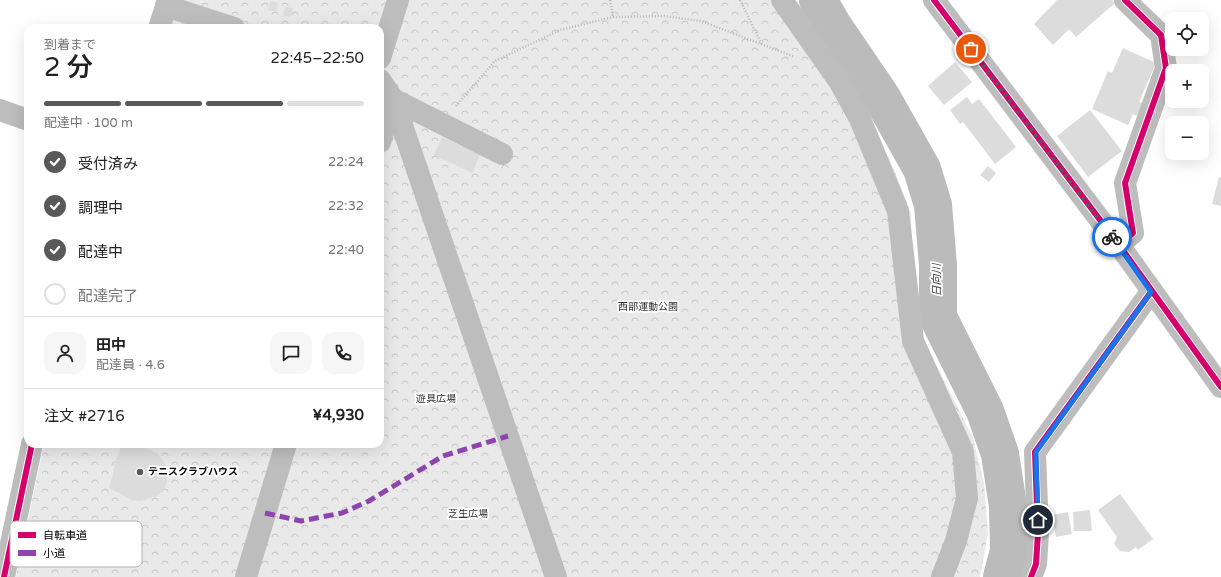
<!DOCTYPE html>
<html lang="ja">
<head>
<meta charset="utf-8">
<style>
  body { margin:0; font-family:"Varela Round","Noto Sans JP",sans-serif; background:#f6f6f6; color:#222; height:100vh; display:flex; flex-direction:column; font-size:15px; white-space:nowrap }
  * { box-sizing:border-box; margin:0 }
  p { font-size:13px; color:#767676 }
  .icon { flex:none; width:22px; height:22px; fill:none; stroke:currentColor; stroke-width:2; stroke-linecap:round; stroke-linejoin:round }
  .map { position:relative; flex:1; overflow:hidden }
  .side { position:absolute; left:24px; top:24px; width:360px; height:424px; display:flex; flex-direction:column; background:#fff; border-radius:12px; box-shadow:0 4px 16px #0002 }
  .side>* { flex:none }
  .fabs { position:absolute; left:1165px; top:12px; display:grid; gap:8px }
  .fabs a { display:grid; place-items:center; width:44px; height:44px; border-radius:8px; background:#fff; box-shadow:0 4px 16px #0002; font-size:20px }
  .pin { position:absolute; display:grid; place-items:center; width:34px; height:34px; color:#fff; margin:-17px; border:2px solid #fff; border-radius:50%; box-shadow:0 1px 4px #0007 }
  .courier { position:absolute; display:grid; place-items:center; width:40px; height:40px; margin:-20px; border:3px solid #1a73e8; border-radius:50%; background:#fff; color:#222; box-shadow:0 1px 5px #0007 }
  .overview em { font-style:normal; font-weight:600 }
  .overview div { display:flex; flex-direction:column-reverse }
  .overview { display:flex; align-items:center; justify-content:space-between; height:68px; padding:0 20px }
  h1 { font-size:26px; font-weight:600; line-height:30px }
  .bar { display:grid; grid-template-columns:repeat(4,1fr); gap:6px 4px; align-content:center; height:48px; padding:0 20px }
  .bar i { height:5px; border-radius:3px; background:#e0e0e0 }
  .bar .active { background:#595959 }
  .bar p { grid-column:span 4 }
  .line { display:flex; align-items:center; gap:10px; padding:0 20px; border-top:1px solid #e0e0e0 }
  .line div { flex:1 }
  .round { display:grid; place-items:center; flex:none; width:42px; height:42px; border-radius:12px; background:#f6f6f6 }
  ol { padding:0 20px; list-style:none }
  li { display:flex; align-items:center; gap:12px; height:44px }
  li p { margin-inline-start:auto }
  li .icon { padding:4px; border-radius:50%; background:#595959; color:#fff; stroke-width:4 }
  li:last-child { color:#767676 }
  li i { width:22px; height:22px; border:2px solid #e0e0e0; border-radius:50% }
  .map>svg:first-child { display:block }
</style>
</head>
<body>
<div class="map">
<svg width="1221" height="577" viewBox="0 0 1221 577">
  <defs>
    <pattern id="park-crowns" width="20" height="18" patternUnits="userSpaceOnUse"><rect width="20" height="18" fill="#e9e9e9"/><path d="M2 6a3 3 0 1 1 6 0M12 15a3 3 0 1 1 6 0" fill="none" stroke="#c6c6c6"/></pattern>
  </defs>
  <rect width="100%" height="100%" fill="#fff"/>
  <polygon fill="url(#park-crowns)" points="178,0 792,0 872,121 898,179 911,214 912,264 924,340 973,438 984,483 988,534 980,577 16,577 44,444 380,444 380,28 170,28"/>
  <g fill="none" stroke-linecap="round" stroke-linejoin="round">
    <polyline stroke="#bbb" stroke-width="38" points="818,0 833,26 882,98 922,169 933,205 938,265 938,317 985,411 1000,454 1008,506 1009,551 1002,577"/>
  </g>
  <g fill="#dcdcdc">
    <polygon points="1057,0 1112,0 1115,3 1076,37 1069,29 1053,45 1034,24"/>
    <polygon points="271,1 278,3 276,12 268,10"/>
    <polygon points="285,7 293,8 290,17 283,15"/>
    <polygon points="1123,48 1156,63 1139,102 1143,103 1137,116 1133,114 1128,125 1092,109 1108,71 1112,73"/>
    <polygon points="955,62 972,82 944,105 928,86"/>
    <polygon points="967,97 972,104 979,99 1016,147 995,164 963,122 960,124 950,110"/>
    <polygon points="1090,110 1122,151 1088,177 1057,136"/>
    <polygon points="442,137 480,155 472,173 434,155"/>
    <polygon points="988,166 996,173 989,182 980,175"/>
    <polygon points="1219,177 1221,178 1221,206 1212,204"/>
    <polygon points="122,444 135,448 146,448 157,453 162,459 166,466 167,482 163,490 157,496 141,501 132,500 109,488 113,475 114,464"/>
    <polygon points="1120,494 1153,539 1138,550 1136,547 1129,552 1120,551 1114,544 1117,537 1098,510"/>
    <polygon points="1090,510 1092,531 1074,531 1073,512"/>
    <polygon points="1068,512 1072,534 1056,537 1052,515"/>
  </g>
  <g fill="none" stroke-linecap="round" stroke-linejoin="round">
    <g stroke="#b8b8b8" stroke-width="2.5" stroke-dasharray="1 2" stroke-linecap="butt">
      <polyline points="610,0 613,17"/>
      <polyline points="740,0 762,45"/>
      <polyline points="456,106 495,61 560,30 613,17 664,16 701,21 795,57"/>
    </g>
    <g stroke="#bdbdbd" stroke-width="22">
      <polyline points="782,0 839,81 860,119 898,211 913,341 963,452 967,498 956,541 942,577"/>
      <polyline points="934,0 1119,245 1221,387"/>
      <polyline points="166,6 234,28"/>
      <polyline points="159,28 168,0"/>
      <polyline points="380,58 398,0"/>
      <polyline points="380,80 393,99 556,577"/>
      <polyline points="393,99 502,154"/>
      <polyline points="0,110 28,120"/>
      <polyline points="380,142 393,99"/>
      <polyline points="1119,245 1133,233 1125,183 1166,68 1161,35 1125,0"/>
      <polyline points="4,577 32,444"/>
      <polyline points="246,577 286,444"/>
      <polyline points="1031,577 1036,564 1038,533 1035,452 1151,292"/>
    </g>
    <polyline stroke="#8e44ad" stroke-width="5" stroke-dasharray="10 5" stroke-linecap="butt" points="265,513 301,521 342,513 369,501 443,456 508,436"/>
    <defs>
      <g id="cycleway">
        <polyline points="934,0 1119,245 1221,387"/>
        <polyline points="1119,245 1133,233 1125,183 1166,68 1161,35 1125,0"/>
        <polyline points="4,577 32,444"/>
        <polyline points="1031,577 1036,564 1038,533 1035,452 1151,292"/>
      </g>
    </defs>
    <use href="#cycleway" stroke="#fff" stroke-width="8"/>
    <use href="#cycleway" stroke="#d6006c" stroke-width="6"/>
  </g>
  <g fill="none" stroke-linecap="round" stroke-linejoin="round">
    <polyline stroke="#595959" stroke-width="4" stroke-dasharray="0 7.2" points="971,49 1112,237"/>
    <polyline stroke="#1a73e8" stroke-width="5" points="1038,520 1036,452 1151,292 1112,237"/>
  </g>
  <circle fill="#595959" stroke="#fff" stroke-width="1.5" cx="140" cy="472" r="4"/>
  <g text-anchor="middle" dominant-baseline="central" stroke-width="3.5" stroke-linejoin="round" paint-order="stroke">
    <g font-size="10" fill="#2e2e2e" stroke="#fff">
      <text x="648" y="307">西部運動公園</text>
      <text x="436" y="399">遊具広場</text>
      <text x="468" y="514">芝生広場</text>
    </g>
    <g font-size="10" font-weight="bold" fill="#000" stroke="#fff" text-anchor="start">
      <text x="148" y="472">テニスクラブハウス</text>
    </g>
    <g font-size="11" font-style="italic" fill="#3f3f3f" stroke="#fff">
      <text transform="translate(937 280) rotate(-91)">日向川</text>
    </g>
  </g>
  <rect x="10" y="521" width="132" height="46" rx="6" fill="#fff" stroke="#b2b2b2" stroke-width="1"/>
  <rect x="18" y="532" width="18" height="6" fill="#d6006c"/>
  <rect x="18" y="550" width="18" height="6" fill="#8e44ad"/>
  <g font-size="11" fill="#000">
    <text x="43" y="539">自転車道</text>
    <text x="43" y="557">小道</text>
  </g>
</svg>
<div class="fabs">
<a><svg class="icon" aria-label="locate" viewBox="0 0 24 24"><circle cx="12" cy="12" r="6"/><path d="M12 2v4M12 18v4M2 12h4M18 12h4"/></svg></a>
<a>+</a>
<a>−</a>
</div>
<div class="pin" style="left:971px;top:49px;background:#ea580c"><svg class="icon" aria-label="bag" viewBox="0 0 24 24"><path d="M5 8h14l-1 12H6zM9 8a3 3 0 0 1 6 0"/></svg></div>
<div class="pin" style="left:1038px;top:520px;background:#1f2937"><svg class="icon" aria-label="home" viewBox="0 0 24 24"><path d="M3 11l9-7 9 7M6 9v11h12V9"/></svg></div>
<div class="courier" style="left:1112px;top:237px"><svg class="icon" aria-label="bike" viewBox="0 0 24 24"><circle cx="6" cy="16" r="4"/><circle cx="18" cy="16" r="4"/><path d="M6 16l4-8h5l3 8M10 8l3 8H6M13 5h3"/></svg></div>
<section class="side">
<div class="overview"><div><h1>2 分</h1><p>到着まで</p></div><em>22:45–22:50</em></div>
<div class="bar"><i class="active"></i><i class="active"></i><i class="active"></i><i></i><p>配達中 · 100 m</p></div>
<ol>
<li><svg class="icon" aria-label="check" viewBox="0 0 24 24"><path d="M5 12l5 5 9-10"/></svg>受付済み<p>22:24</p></li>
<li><svg class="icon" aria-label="check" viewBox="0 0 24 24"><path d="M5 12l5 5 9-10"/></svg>調理中<p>22:32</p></li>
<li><svg class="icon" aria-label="check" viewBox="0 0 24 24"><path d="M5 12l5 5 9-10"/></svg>配達中<p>22:40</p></li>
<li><i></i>配達完了</li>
</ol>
<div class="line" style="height:72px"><a class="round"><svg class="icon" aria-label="person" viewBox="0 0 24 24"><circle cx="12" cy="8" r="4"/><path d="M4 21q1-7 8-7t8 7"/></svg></a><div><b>田中</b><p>配達員 · 4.6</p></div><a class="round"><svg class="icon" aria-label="chat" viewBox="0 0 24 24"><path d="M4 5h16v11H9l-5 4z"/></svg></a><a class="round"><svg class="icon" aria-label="phone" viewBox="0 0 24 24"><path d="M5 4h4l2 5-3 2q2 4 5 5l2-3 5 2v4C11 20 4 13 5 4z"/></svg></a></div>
<div class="line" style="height:52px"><div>注文 #2716</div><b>¥4,930</b></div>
</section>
</div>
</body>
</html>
